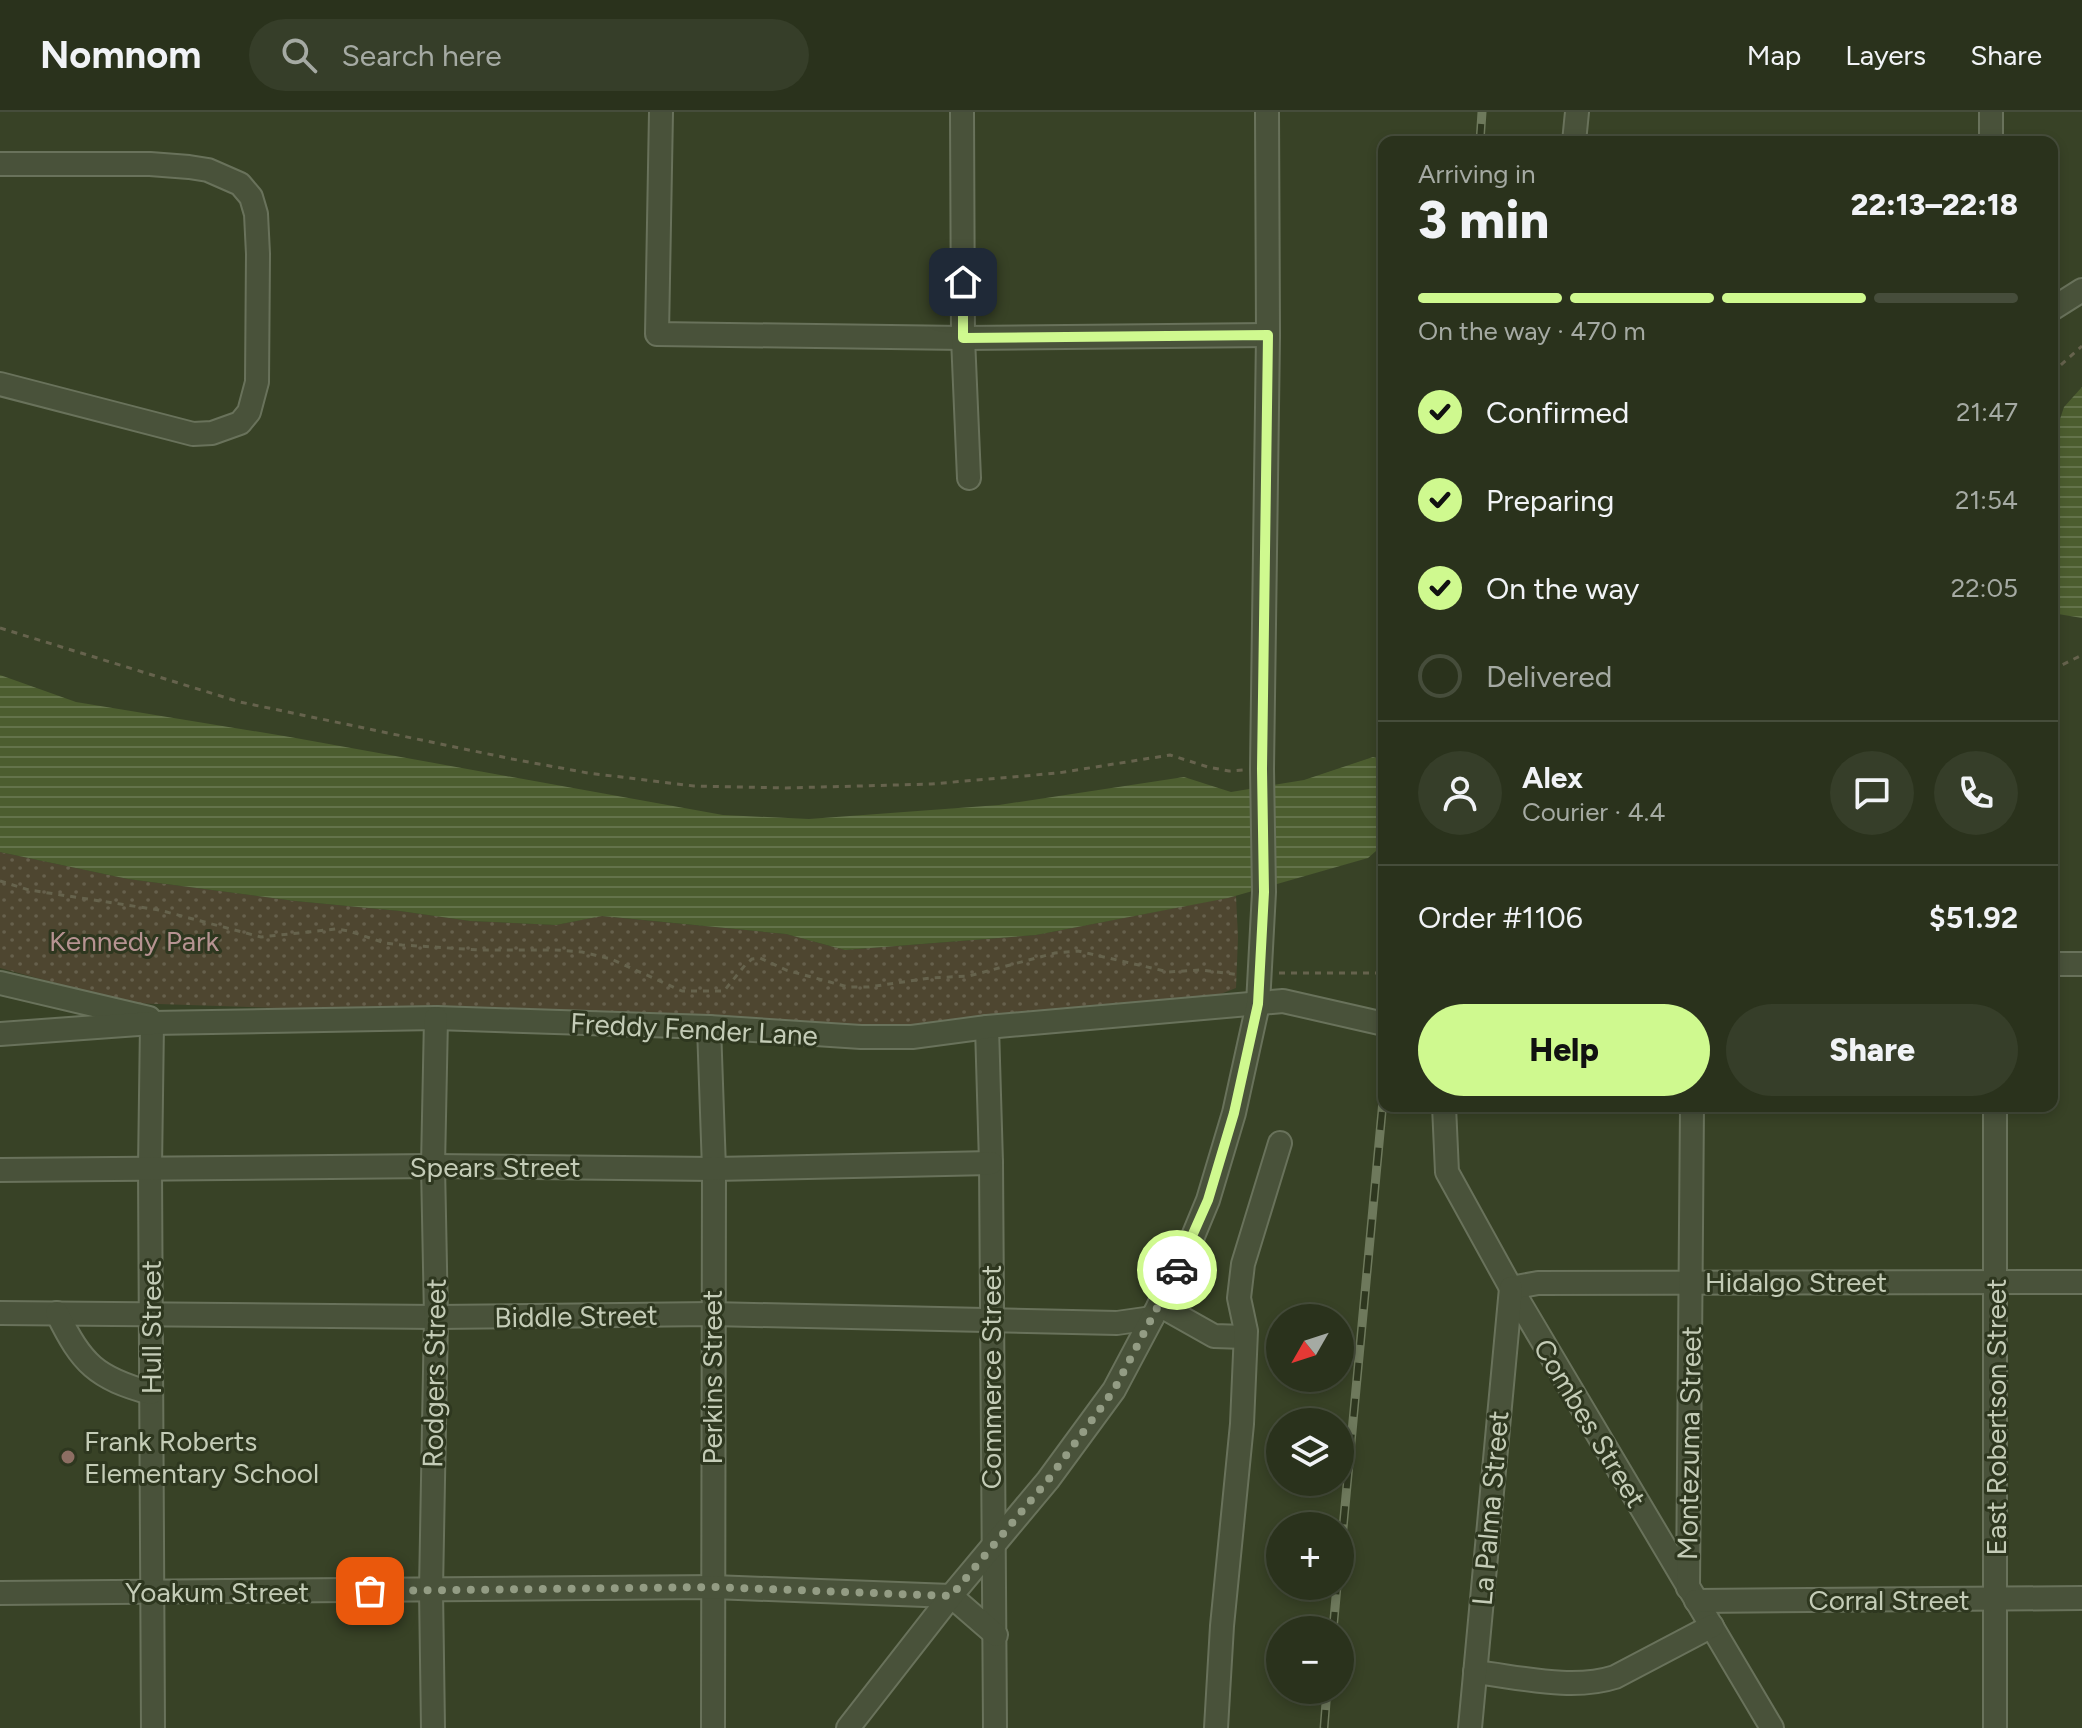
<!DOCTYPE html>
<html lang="en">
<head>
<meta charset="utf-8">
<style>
  body { margin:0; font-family:Figtree,sans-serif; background:#363e29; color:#f1f3f6; height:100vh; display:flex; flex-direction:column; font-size:30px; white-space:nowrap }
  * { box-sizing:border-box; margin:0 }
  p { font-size:26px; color:#a5aaa3 }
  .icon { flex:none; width:44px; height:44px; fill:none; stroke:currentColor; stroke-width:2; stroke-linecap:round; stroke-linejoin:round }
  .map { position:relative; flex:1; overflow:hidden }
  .sheet { position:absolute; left:1378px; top:24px; width:680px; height:976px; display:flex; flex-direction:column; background:#2a321c; border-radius:16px; box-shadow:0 4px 12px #0003,0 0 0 2px #464d3b }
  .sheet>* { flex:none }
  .needle { width:52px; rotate:231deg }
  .controls { position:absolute; left:1266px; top:1192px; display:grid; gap:16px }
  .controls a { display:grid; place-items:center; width:88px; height:88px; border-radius:50%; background:#2a321c; box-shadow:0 4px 12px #0003,0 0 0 2px #464d3b; font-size:40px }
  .pin { position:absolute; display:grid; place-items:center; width:68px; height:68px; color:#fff; margin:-34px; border-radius:16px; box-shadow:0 4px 12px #0006 }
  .courier { position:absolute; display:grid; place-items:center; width:80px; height:80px; margin:-40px; border:6px solid #cff98f; border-radius:50%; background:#fff; color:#222; box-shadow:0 2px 10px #0007 }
  .overview em { font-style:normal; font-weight:800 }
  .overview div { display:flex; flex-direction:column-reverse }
  .overview { display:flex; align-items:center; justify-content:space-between; height:136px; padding:0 40px }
  h1 { font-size:52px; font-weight:800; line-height:60px }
  .bar { display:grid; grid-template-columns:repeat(4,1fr); gap:12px 8px; align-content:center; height:96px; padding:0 40px }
  .bar i { height:10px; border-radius:6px; background:#464d3b }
  .bar .selected { background:#cff98f }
  .bar p { grid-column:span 4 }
  .line { display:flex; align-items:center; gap:20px; padding:0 40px; border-top:2px solid #464d3b }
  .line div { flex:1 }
  .round { display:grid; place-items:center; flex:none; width:84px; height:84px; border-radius:42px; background:#363e29 }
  ol { padding:0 40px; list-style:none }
  li { display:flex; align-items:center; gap:24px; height:88px }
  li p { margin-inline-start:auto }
  li .icon { padding:8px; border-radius:50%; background:#cff98f; color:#111; stroke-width:4 }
  li:last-child { color:#a5aaa3 }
  li i { width:44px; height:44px; border:4px solid #464d3b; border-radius:50% }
  .cta { display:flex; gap:16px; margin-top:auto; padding:16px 40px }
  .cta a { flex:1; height:92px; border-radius:48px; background:#cff98f; color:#111; font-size:32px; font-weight:800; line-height:92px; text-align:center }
  .cta a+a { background:#363e29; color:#f1f3f6 }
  header { display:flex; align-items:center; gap:48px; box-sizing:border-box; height:112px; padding:0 40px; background:#2a321c; border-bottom:2px solid #464d3b }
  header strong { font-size:38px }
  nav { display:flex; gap:44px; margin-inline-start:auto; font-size:28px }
  .search { width:560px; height:72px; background:#363e29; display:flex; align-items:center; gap:20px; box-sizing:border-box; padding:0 28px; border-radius:44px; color:#a5aaa3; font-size:30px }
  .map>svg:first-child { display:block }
</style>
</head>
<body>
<header>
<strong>Nomnom</strong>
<div class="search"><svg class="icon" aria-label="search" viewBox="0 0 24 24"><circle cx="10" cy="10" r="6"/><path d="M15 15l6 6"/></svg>Search here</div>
<nav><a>Map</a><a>Layers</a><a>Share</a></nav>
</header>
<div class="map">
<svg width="2082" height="1616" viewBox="0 0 2082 1616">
  <defs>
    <pattern id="grass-dots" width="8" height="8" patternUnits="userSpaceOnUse" patternTransform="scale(2)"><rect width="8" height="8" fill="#4e4630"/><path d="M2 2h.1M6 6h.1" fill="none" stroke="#66604c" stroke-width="1.8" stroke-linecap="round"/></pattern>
    <pattern id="water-rules" width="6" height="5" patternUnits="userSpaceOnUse" patternTransform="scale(2)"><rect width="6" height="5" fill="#4c5d2f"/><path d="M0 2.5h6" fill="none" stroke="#64734b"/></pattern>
  </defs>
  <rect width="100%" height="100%" fill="#384226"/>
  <polygon fill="url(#grass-dots)" points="0,740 128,767 295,789 400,799 470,809 556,813 601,804 786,822 845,838 1036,823 1236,784 1238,825 1236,876 1218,883 878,916 129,891 0,856"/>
  <g fill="url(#water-rules)">
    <polygon points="2082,275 2082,506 2052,501 2056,319 2064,295"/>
    <polygon points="0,563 76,590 290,625 723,703 809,707 999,693 1184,665 1231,680 1304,668 1373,645 1384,648 1384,732 1368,746 1228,786 1036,823 845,838 786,822 602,804 556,813 470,809 400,799 295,789 128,767 0,740"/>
  </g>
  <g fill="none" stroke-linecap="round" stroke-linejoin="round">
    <defs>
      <g id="minor">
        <polyline points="661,0 657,222 963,226 1268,223"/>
        <polyline points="962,0 963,226 969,366"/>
        <polyline points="1574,30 1577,0"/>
        <polyline points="1991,30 1991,0"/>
        <polyline points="0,52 150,52 189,55 208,58 240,72 251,85 256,102 258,142 257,270 249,300 240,311 212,321 193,322 0,272"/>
        <polyline points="2052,197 2082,178"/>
        <polyline points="2052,852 2082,852"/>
        <polyline points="0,871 149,906 152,911 150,1056 153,1616"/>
        <polyline points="709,915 714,1057 713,1616"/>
        <polyline points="987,915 991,1051 995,1616"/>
        <polyline points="0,922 152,911 436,906 709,915 861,925 912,925 987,915 1283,889 1384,912"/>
        <polyline points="1444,994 1447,1060 1511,1176 1772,1616"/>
        <polyline points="0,1058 433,1054 714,1057 991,1051"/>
        <polyline points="1511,1176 1538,1171 2082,1170"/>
        <polyline points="1159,1193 1214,1224 1245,1225"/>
        <polyline points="0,1201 436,1205 712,1202 1117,1211 1152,1206"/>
        <path d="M 57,1201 C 82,1252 96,1266 151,1281"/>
        <polyline points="1688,1476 1692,994"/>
        <polyline points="0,1481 713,1475 951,1484 996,1523"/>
        <polyline points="1696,1489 2082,1486"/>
        <path d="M 1475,1560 C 1519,1565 1572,1579 1615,1565 L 1712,1514"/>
        <polyline points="433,1616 431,1478 436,1205 433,1054 436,906"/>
        <polyline points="848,1616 951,1484 1048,1368 1114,1278 1184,1146 1208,1088 1234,1001 1258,892 1264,780 1262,657 1268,223 1267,0"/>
        <polyline points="1216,1616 1222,1514 1242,1312 1246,1219 1239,1186 1243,1152 1280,1031"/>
        <polyline points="1470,1616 1511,1176"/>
        <polyline points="1995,1616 1995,994"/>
      </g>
    </defs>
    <use href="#minor" stroke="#69725b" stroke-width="26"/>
    <g stroke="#66634d" stroke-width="3" stroke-dasharray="6 6" stroke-linecap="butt">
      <polyline points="2052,261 2082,234"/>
      <polyline points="0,516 240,590 512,647 588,661 694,674 786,676 931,672 1058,661 1170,643 1208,655 1229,659 1243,658"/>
      <polyline points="2052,558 2082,543"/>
      <polyline points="0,769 29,778 159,798 261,825 336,817 349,819 385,831 402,833 480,838 556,838 582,840 611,847 682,879 724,879 746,852 752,847 760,846 786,858 848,875 869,875 930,866 969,864 1055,841 1078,839 1169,860 1201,858 1240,863"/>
      <polyline points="1279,861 1384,861"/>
    </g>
    <use href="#minor" stroke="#49523a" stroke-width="22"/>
    <defs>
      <g id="rail">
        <polyline points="1480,30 1482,0"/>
        <polyline points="1340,1448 1384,978"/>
        <polyline points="1333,1518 1337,1474"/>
        <polyline points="1324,1616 1327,1578"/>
      </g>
    </defs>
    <use href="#rail" stroke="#6e795c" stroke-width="9"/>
    <use href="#rail" stroke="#2e371f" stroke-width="6" stroke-dasharray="18" stroke-linecap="butt"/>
  </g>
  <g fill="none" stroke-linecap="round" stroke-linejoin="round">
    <polyline stroke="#939c84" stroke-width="8" stroke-dasharray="0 14.4" points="370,1479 713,1475 951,1484 1048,1368 1114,1278 1177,1158"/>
    <polyline stroke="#cff98f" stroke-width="10" points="963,170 963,226 1268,223 1262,657 1264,780 1258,892 1234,1001 1208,1088 1177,1158"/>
  </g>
  <circle fill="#8d6e63" stroke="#2e371f" stroke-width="3" cx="68" cy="1345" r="8"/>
  <g text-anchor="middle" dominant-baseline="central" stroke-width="6" stroke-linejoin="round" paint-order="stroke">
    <g font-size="28" fill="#b69392" stroke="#2e371f">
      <text x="134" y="829">Kennedy Park</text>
    </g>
    <g font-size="28" fill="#c4ccb7" stroke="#2e371f">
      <text transform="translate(694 917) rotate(3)">Freddy Fender Lane</text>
      <text x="495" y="1055">Spears Street</text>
      <text x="1796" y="1170">Hidalgo Street</text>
      <text transform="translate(576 1204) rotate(-1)">Biddle Street</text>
      <text transform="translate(151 1215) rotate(-90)">Hull Street</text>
      <text transform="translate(434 1261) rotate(-89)">Rodgers Street</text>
      <text transform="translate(712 1265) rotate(-90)">Perkins Street</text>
      <text transform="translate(991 1265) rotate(-90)">Commerce Street</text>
      <text transform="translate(1996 1305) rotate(-90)">East Robertson Street</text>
      <text transform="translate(1590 1311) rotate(59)">Combes Street</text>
      <text transform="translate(1689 1331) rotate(-89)">Montezuma Street</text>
      <text transform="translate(1490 1396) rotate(-85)">La Palma Street</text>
      <text x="217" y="1480">Yoakum Street</text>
      <text x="1889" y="1488">Corral Street</text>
    </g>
    <g font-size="28" fill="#c4ccb7" stroke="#2e371f" text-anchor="start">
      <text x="84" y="1329">Frank Roberts<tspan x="84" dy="32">Elementary School</tspan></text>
    </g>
  </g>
</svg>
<div class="controls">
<a><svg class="needle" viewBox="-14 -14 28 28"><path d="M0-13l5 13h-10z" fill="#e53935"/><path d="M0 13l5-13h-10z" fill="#a5aaa3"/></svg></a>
<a><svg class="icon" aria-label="layers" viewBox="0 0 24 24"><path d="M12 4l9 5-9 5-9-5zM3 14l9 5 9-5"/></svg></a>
<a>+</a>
<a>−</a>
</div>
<div class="pin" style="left:370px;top:1479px;background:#ea580c"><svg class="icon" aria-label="bag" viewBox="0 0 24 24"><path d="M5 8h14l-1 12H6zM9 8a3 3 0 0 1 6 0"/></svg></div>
<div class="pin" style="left:963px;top:170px;background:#1f2937"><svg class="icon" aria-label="home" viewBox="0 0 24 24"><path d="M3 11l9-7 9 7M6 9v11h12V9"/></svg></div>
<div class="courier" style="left:1177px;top:1158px"><svg class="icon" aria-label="car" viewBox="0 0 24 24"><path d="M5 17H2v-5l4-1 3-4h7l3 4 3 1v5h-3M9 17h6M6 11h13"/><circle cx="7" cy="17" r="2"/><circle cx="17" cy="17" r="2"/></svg></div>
<section class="sheet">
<div class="overview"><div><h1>3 min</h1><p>Arriving in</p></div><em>22:13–22:18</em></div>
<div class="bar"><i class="selected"></i><i class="selected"></i><i class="selected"></i><i></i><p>On the way · 470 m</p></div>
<ol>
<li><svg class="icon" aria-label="check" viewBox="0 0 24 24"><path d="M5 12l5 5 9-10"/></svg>Confirmed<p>21:47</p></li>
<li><svg class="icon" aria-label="check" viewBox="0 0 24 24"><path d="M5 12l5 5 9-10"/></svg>Preparing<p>21:54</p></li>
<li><svg class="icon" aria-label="check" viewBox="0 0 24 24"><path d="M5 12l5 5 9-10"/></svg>On the way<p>22:05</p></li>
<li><i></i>Delivered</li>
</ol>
<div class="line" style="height:144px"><a class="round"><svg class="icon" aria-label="person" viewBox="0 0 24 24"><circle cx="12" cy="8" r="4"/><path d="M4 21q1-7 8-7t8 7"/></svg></a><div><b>Alex</b><p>Courier · 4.4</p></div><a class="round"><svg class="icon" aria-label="chat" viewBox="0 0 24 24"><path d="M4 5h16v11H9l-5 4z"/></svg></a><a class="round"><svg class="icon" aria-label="phone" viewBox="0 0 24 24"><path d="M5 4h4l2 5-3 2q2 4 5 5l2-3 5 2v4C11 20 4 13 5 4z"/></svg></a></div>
<div class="line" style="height:104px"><div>Order #1106</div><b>$51.92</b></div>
<div class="cta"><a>Help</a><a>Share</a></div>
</section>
</div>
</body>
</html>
